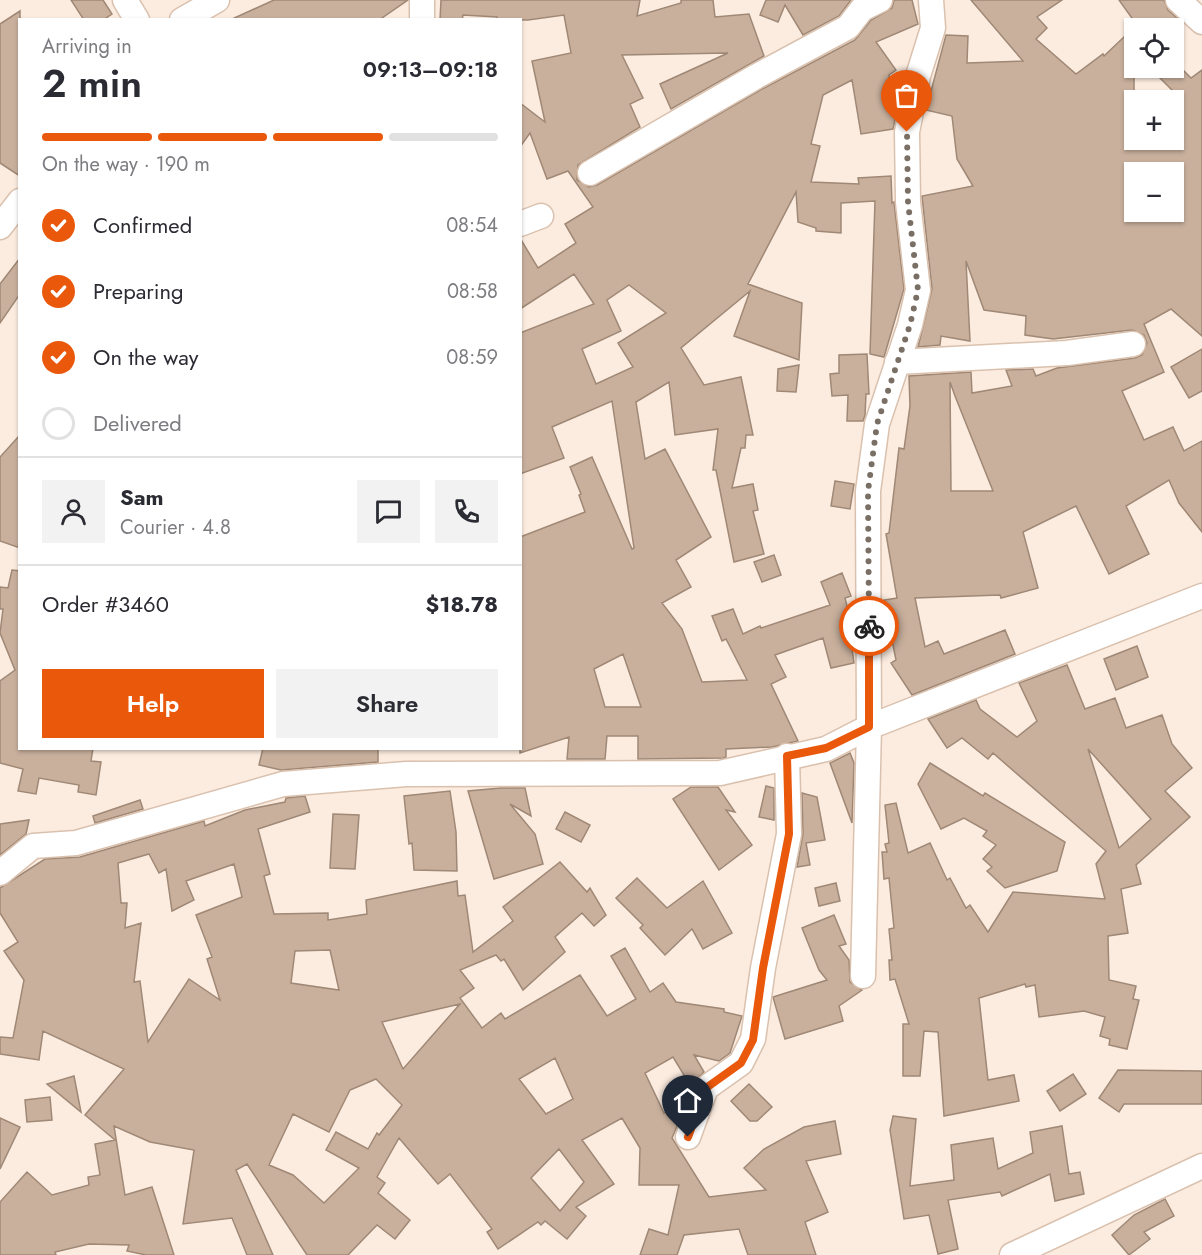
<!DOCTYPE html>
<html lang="en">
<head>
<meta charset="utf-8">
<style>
  body { margin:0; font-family:Jost,sans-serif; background:#f2f2f3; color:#2b2b33; height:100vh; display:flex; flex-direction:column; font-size:22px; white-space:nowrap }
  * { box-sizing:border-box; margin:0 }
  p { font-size:20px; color:#7c7c81 }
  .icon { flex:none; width:33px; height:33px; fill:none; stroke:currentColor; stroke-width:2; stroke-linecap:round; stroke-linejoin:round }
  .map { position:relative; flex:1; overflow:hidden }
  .side { position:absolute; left:18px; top:18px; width:504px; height:732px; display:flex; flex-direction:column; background:#fff; border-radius:0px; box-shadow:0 2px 4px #0004 }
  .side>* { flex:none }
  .buttons { position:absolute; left:1124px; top:18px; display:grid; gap:12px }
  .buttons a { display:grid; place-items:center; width:60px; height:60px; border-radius:0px; background:#fff; box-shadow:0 2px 4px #0004; font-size:30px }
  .pin { position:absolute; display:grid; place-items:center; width:51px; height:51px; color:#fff; margin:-62px -26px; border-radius:50% 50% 50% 0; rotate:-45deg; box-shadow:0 0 6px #0007 }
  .pin .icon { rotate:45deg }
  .courier { position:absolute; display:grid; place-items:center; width:60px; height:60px; margin:-30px; border:4px solid #ea580c; border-radius:50%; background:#fff; color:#222; box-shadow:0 2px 8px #0007 }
  .overview em { font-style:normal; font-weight:600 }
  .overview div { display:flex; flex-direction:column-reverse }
  .overview { display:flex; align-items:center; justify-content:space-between; height:102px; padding:0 24px }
  h1 { font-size:39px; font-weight:600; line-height:45px }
  .bar { display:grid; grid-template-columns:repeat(4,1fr); gap:9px 6px; align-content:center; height:72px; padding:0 24px }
  .bar i { height:8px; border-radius:4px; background:#e1e1e2 }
  .bar .on { background:#ea580c }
  .bar p { grid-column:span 4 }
  .line { display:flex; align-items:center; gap:15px; padding:0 24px; border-top:2px solid #e1e1e2 }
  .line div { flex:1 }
  .round { display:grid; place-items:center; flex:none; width:63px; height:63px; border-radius:0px; background:#f2f2f3 }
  ol { padding:0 24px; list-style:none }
  li { display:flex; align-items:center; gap:18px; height:66px }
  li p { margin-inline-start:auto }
  li .icon { padding:6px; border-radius:50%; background:#ea580c; color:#fff; stroke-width:4 }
  li:last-child { color:#7c7c81 }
  li i { width:33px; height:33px; border:3px solid #e1e1e2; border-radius:50% }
  .cta { display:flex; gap:12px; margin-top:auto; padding:12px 24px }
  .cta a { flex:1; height:69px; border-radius:0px; background:#ea580c; color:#fff; font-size:24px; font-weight:600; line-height:69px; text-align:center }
  .cta a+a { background:#f2f2f3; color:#2b2b33 }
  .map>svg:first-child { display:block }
</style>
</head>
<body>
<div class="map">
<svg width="1202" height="1255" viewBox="0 0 1202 1255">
  <rect width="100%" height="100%" fill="#fcece0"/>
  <g fill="#c9b09d" stroke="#9f8875" stroke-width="1.5" fill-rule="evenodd">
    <polygon points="71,0 103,0 112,14 103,20 84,20"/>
    <polygon points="274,0 408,0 379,20 230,20"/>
    <path d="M 441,0 L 640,0 L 637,16 L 681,3 L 681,0 L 713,0 L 715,17 L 749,14 L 764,56 L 671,109 L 660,84 L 728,53 L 622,55 L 643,98 L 630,104 L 640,127 L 578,165 L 577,180 L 589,187 L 597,185 L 764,88 L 855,40 L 871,20 L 892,8 L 894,0 L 912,0 L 918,24 L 876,42 L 896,70 L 889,75 L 896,115 L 893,129 L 861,134 L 852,80 L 823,95 L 811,144 L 820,146 L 811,182 L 859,184 L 858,178 L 891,176 L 892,203 L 894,202 L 904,289 L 884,357 L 870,354 L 875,201 L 841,203 L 841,233 L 816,231 L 816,228 L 798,222 L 796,192 L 748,284 L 802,303 L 799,360 L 734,336 L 750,291 L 681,348 L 704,385 L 741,377 L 753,435 L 746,435 L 745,448 L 741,448 L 732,488 L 753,484 L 758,510 L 753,511 L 764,554 L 734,562 L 716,470 L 713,470 L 718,429 L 675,435 L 669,382 L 636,402 L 645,459 L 665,449 L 711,537 L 676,560 L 691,587 L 662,603 L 682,629 L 702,682 L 747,680 L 726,639 L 722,641 L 712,616 L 733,609 L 743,634 L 760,626 L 761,628 L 830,605 L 821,582 L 842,573 L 851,596 L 845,598 L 854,633 L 850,635 L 854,663 L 831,668 L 823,638 L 775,655 L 786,677 L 771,684 L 798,741 L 772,747 L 726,749 L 726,757 L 723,758 L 638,759 L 638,736 L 607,736 L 605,759 L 567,759 L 569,737 L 520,753 L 520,537 L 585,512 L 579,495 L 581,494 L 570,467 L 592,457 L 632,549 L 634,548 L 612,401 L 552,427 L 564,458 L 520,474 L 520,333 L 594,304 L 574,274 L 520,309 L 520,238 L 538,268 L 576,243 L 565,224 L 593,207 L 568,171 L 547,179 L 530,133 L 520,147 L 520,103 L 545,122 L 532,61 L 571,53 L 564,15 L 528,20 L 497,20 L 497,17 L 463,15 L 462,20 L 440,20 ZM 629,285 L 666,313 L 618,343 L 633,367 L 596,384 L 582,349 L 621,331 L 607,300 ZM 623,654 L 641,707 L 605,707 L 594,669 Z"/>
    <polygon points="766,0 851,0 839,16 803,35 785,5 778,22 760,15"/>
    <path d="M 971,0 L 1062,0 L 1037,17 L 1047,28 L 1036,39 L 1076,74 L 1103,54 L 1104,56 L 1125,36 L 1134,45 L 1134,140 L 1173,140 L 1174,92 L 1150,68 L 1181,68 L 1191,78 L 1202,70 L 1202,336 L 1171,309 L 1144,324 L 1164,372 L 1122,391 L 1144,440 L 1173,427 L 1184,451 L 1202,441 L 1202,532 L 1179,503 L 1169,480 L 1126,506 L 1149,554 L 1109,574 L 1076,506 L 1023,532 L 1038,588 L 1001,598 L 1000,595 L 915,598 L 925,647 L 938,641 L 944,654 L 1005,630 L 1015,654 L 912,695 L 891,663 L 896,660 L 884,600 L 897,598 L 886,534 L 889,533 L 899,448 L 904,449 L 910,406 L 909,376 L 971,372 L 972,393 L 1012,386 L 1006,370 L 1033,369 L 1036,376 L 1057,368 L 1135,358 L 1142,355 L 1147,343 L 1144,335 L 1132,330 L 1053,339 L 1025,335 L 1026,316 L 984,310 L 966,261 L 970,341 L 941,336 L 940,345 L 918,347 L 932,289 L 922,196 L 973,186 L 957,159 L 952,116 L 926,110 L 946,35 L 968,36 L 967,63 L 1023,61 ZM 1134,172 L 1173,172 L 1173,212 L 1134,212 ZM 950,382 L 955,396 L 993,491 L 951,491 Z"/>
    <polygon points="1119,0 1164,0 1168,10 1177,18 1166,28 1139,28"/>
    <polygon points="20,11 20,176 0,163 0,24"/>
    <polygon points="20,258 20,294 0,323 0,284"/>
    <polygon points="1202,349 1202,391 1189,398 1171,367"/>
    <polygon points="867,354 869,394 866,394 865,415 863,421 847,421 848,395 832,396 830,374 839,373 839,355"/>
    <polygon points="799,365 796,392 777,391 778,369"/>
    <polygon points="20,435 20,548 0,541 0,457"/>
    <polygon points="835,481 854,484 850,509 831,506"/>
    <polygon points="774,555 781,575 762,582 754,562"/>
    <polygon points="12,570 20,571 20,748 93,748 91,761 101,762 96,795 78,792 79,785 39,778 36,794 18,791 23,769 0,763 0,681 15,670 0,633 3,609 0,609 0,587 8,588"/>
    <polygon points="1137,646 1148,677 1116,690 1104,659"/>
    <path d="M 1067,665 L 1085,709 L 1115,698 L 1126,728 L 1162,715 L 1172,744 L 1192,768 L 1165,791 L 1190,817 L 1136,865 L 1141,884 L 1121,889 L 1128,933 L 1108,936 L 1109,980 L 1136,986 L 1133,999 L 1139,1000 L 1127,1049 L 1109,1045 L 1110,1039 L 1100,1036 L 1105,1017 L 1084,1011 L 1039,1017 L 1035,985 L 1026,987 L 1025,984 L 979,998 L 988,1080 L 1014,1075 L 1019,1101 L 944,1116 L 938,1032 L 924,1031 L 920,1076 L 903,1076 L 903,1024 L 909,1024 L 895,979 L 890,980 L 889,960 L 892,960 L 889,929 L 894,928 L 889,878 L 884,879 L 882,852 L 887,852 L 885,844 L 889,843 L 885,805 L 896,803 L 908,853 L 930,843 L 947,880 L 950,878 L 966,908 L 970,905 L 988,932 L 1013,892 L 1105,899 L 1096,864 L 1106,851 L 993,753 L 988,759 L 962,738 L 947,748 L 928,719 L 976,700 L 980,709 L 1017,737 L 1037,721 L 1019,683 ZM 1088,749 L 1151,819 L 1119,848 L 1116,838 Z"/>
    <polygon points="263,748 378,748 378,762 281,770 259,765"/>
    <polygon points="850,753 854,763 852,823 830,763"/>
    <polygon points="930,763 983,796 985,793 1065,842 1057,871 1005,888 987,871 992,867 983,859 996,845 983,836 987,831 964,818 941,829 918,784"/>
    <polygon points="766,786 774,788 774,820 759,817"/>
    <polygon points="691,787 718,787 735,812 726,810 752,845 719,870 673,799"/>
    <polygon points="501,788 525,788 531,816 510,804 535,834 543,864 494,879 468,791"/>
    <polygon points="450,791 456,832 457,871 414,870 412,843 409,844 404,796"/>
    <polygon points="802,793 817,797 825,840 806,843 810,865 797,867 803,834"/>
    <path d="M 305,796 L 310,812 L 258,829 L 270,874 L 264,876 L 274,914 L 328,913 L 328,920 L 367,914 L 366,900 L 457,881 L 458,896 L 465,895 L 473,952 L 513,921 L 503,907 L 560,862 L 587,892 L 590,888 L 606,915 L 594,926 L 582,913 L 555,937 L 565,952 L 523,990 L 504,959 L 501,961 L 496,955 L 460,970 L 474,988 L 460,998 L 482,1028 L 501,1013 L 505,1019 L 580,975 L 607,1016 L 636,999 L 611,956 L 625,948 L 650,992 L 663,983 L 676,1002 L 724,1009 L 724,1012 L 742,1016 L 730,1053 L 719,1061 L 694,1055 L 704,1072 L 693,1083 L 690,1085 L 673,1057 L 645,1073 L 664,1113 L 668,1110 L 678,1124 L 672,1138 L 709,1197 L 766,1190 L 744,1168 L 764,1149 L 804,1127 L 835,1121 L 841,1154 L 806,1161 L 828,1212 L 805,1222 L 816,1255 L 748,1255 L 739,1229 L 684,1235 L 677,1255 L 640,1255 L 649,1229 L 668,1235 L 679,1185 L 639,1185 L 640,1148 L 622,1118 L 582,1140 L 614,1184 L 576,1207 L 586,1216 L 567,1239 L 545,1221 L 541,1225 L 538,1222 L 498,1249 L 487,1232 L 492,1229 L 450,1174 L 438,1184 L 399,1138 L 377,1177 L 385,1183 L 378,1193 L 410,1220 L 395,1239 L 377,1225 L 348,1255 L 307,1255 L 247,1164 L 236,1170 L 273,1255 L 247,1255 L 232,1218 L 183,1224 L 194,1150 L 150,1142 L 114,1126 L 125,1195 L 152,1187 L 174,1255 L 146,1255 L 127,1251 L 129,1245 L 89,1244 L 55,1252 L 56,1255 L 0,1255 L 0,1202 L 27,1172 L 52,1195 L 89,1185 L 88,1177 L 100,1175 L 95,1144 L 115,1140 L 85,1115 L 124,1069 L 43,1031 L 39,1060 L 0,1054 L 0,1037 L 13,1038 L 24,980 L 4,951 L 18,942 L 0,913 L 0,888 L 45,859 L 80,857 L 204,821 L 205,826 L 245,810 L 285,802 L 286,798 ZM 149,854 L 159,873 L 166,869 L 172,911 L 194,900 L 186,881 L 234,864 L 242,897 L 196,915 L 212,957 L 207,959 L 220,1000 L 189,979 L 148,1042 L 140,981 L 134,982 L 141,923 L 125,928 L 127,903 L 121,903 L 118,863 ZM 330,950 L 339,990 L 291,983 L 295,951 ZM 460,1004 L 403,1069 L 382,1022 ZM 555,1058 L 573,1099 L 546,1114 L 519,1079 ZM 376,1079 L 402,1105 L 379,1135 L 377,1133 L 368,1149 L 336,1132 L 326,1150 L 359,1168 L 324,1203 L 293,1175 L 269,1165 L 293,1114 L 329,1132 L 350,1090 ZM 559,1149 L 584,1182 L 560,1211 L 531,1178 Z"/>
    <polygon points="140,800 143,809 95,823 93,816"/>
    <polygon points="565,812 590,825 581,842 556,829"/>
    <polygon points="333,814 359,815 355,869 330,868"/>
    <polygon points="29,820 26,834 0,855 0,824"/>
    <polygon points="637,878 667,908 703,881 732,933 703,949 692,929 665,955 640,928 643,925 616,898"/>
    <polygon points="836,883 840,901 819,906 815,888"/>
    <polygon points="834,915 846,944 839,946 849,960 850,982 862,990 839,1006 843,1021 785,1039 773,997 827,980 819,970 802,928"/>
    <polygon points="1118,1070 1202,1071 1202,1104 1124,1104 1119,1112 1099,1098"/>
    <polygon points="1073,1074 1086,1094 1060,1111 1047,1091"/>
    <polygon points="74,1076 81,1112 47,1084"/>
    <polygon points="749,1084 772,1107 757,1121 750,1121 731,1101"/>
    <polygon points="50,1097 52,1120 27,1122 25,1100"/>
    <polygon points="893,1116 916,1119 910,1186 954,1180 951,1145 993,1138 998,1169 1033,1153 1030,1132 1062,1126 1069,1174 1080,1172 1084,1194 1055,1201 1050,1174 1002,1196 1000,1192 948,1200 958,1249 938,1254 929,1215 904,1219 890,1130"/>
    <polygon points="0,1118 20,1127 0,1169"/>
    <polygon points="1165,1199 1174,1216 1144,1232 1150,1239 1129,1255 1112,1235 1134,1215"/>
  </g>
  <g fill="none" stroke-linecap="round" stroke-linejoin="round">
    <defs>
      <g id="minor">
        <polyline points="125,0 137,20"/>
        <polyline points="422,0 422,20"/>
        <polyline points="1178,0 1202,22"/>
        <polyline points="182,20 217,0"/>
        <polyline points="590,173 757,76 848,27 862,9 880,0"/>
        <polyline points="520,224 541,216"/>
        <polyline points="0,227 20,201"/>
        <polyline points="897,362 1067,353 1133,344"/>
        <polyline points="0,873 33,846 76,843 283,784 406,774 720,773 826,749 869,727 1202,596"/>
        <polyline points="863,976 869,727 868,491 877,424 910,325 918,290 908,202 907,132 918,76 933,28 931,0"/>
        <polyline points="688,1137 706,1088 741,1063 753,1039 763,968 789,834 787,756"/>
        <polyline points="1012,1255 1202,1166"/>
      </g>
    </defs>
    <use href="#minor" stroke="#dac1ae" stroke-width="27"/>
    <use href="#minor" stroke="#fff" stroke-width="24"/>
  </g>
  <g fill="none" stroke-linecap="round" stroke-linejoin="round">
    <polyline stroke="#7a6f65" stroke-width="6" stroke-dasharray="0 10.8" points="869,626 868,491 877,424 910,325 918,290 908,202 907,132"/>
    <polyline stroke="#ea580c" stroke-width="8" points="688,1137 706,1088 741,1063 753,1040 763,968 789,834 787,756 826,748 869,727 869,626"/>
  </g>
</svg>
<div class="buttons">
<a><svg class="icon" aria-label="locate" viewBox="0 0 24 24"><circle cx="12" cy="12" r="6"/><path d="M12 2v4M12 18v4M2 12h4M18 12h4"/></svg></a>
<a>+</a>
<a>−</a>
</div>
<div class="pin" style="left:907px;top:132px;background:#ea580c"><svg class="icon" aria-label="bag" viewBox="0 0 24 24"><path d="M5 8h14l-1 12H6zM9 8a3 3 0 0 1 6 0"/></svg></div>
<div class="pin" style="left:688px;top:1137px;background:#1f2937"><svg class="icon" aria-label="home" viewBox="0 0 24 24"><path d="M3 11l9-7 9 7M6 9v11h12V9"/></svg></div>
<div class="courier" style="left:869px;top:626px"><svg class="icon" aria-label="bike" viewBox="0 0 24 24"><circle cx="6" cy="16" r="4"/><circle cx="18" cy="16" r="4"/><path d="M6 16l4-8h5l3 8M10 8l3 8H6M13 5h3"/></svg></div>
<section class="side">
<div class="overview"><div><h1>2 min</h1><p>Arriving in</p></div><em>09:13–09:18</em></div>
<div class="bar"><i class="on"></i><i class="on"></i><i class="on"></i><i></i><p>On the way · 190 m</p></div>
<ol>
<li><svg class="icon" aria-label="check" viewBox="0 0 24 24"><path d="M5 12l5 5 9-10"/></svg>Confirmed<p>08:54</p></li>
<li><svg class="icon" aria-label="check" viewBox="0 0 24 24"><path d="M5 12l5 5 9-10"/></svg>Preparing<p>08:58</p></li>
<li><svg class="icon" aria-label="check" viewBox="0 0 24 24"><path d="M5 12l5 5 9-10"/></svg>On the way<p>08:59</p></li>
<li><i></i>Delivered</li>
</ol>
<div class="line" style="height:108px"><a class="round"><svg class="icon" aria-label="person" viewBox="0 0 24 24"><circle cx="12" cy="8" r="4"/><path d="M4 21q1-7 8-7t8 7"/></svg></a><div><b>Sam</b><p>Courier · 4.8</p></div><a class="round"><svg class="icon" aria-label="chat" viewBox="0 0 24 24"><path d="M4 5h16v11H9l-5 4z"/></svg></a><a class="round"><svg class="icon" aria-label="phone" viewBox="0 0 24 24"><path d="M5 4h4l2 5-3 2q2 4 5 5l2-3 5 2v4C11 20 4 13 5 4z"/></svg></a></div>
<div class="line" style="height:78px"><div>Order #3460</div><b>$18.78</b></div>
<div class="cta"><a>Help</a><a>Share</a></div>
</section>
</div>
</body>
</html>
